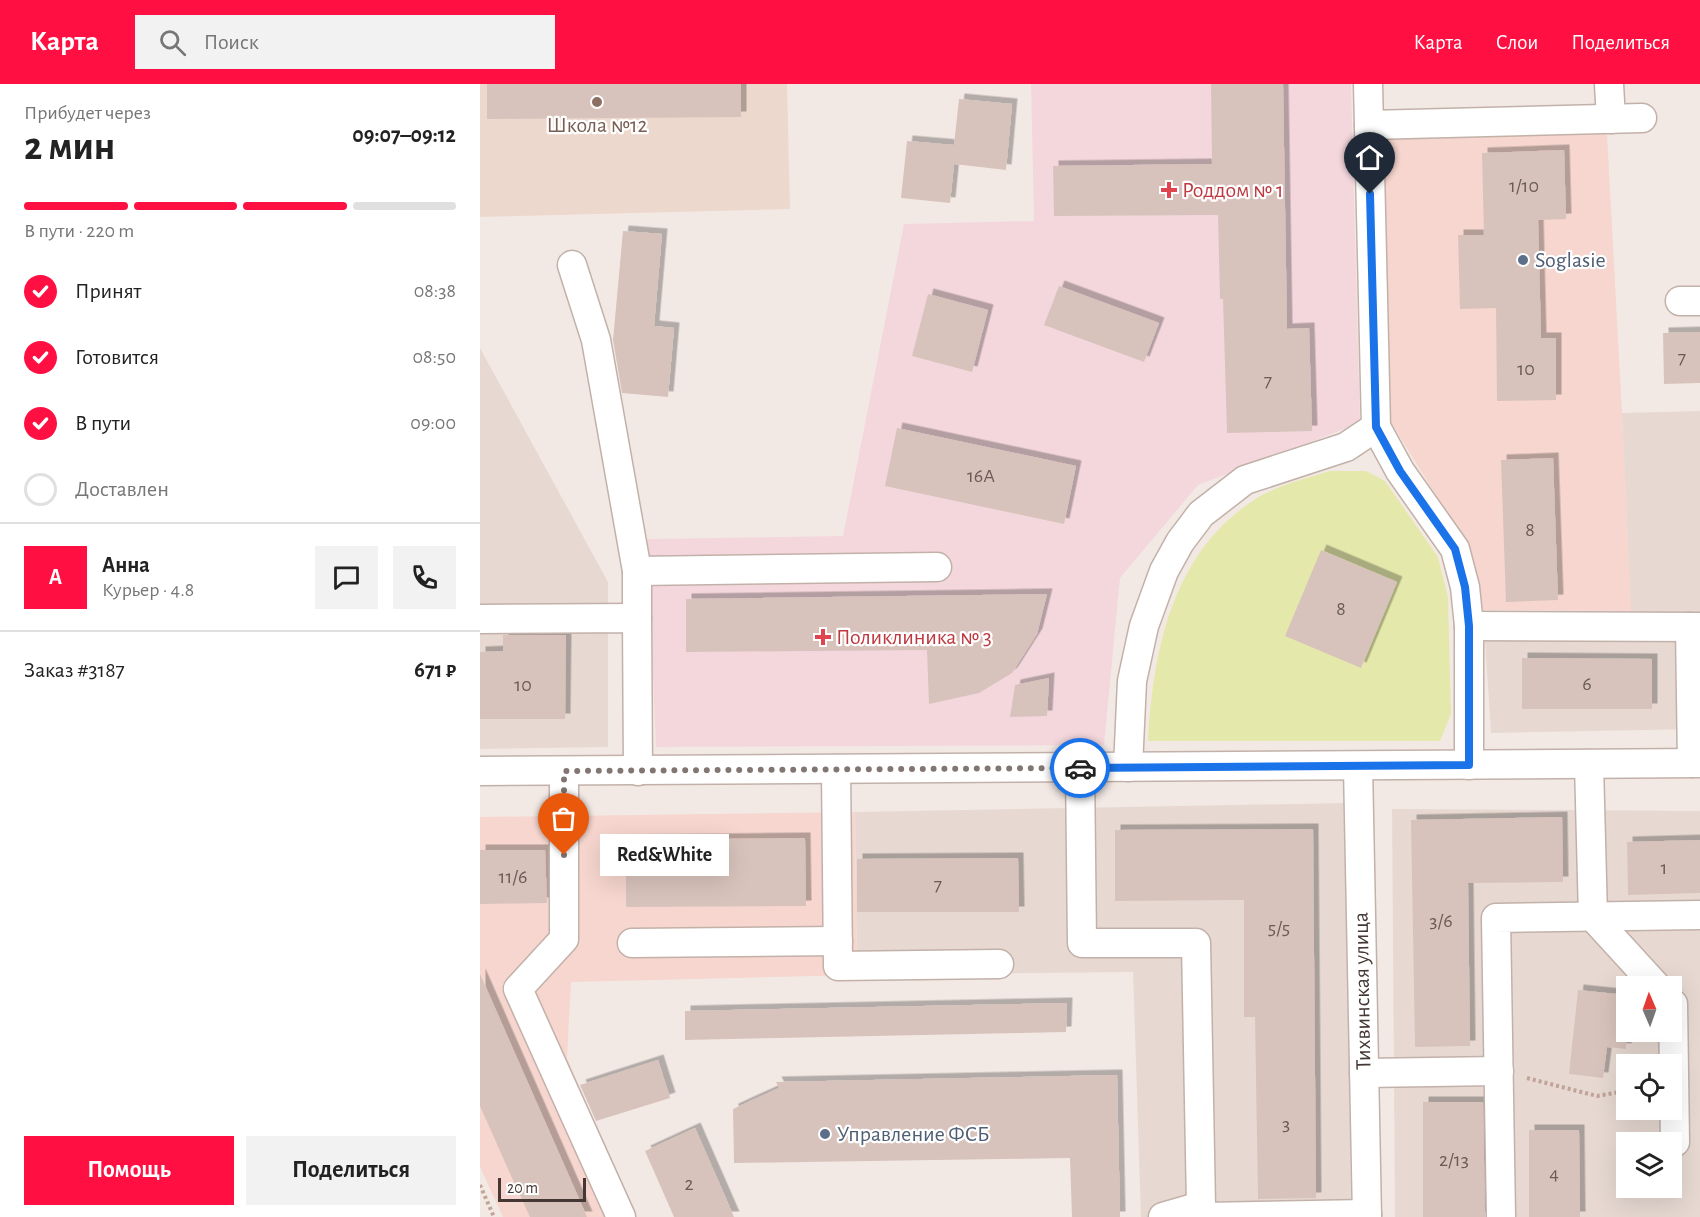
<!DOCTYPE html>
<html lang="ru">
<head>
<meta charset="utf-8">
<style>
  body { margin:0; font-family:"Alegreya Sans",sans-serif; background:#f2f2f2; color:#222; height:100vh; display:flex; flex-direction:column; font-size:22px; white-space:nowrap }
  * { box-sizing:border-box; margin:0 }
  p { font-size:20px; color:#767676 }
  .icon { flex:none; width:33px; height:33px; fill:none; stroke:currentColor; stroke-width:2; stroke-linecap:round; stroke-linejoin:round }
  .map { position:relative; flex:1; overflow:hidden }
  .drawer { display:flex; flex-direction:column; background:#fff; width:480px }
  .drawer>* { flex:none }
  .needle { width:39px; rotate:358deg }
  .buttons { position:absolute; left:1136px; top:892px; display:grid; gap:12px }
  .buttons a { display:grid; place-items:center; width:66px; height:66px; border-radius:0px; background:#fff; box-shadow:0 6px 24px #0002; font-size:30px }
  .scale { position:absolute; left:18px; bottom:15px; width:88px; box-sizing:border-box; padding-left:6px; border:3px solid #453834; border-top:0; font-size:16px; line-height:21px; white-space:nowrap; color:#453834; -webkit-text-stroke:4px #fff; paint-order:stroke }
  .pin { position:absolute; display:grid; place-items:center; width:51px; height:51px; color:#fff; margin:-62px -26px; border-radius:50% 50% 50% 0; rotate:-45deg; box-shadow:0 0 6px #0007 }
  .pin .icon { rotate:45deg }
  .courier { position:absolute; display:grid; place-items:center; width:60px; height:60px; margin:-30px; border:4px solid #1a73e8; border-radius:50%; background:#fff; color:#222; box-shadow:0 2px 8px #0007 }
  .bubble { position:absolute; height:42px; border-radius:0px; background:#fff; box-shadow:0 6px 24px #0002; font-size:20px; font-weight:600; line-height:42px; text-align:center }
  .summary em { font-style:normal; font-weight:600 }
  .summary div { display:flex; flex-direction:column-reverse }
  .summary { display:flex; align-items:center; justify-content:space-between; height:102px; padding:0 24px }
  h1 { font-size:39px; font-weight:600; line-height:45px }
  .bar { display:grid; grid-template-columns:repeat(4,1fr); gap:9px 6px; align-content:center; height:72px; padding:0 24px }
  .bar i { height:8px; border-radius:4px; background:#e0e0e0 }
  .bar .selected { background:#ff0f42 }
  .bar p { grid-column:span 4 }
  .line { display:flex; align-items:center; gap:15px; padding:0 24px; border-top:2px solid #e0e0e0 }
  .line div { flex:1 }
  .round { display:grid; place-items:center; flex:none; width:63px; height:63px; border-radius:0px; background:#f2f2f2 }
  ol { padding:0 24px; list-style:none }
  li { display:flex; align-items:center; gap:18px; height:66px }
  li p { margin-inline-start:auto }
  li .icon { padding:6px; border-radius:50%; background:#ff0f42; color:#fff; stroke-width:4 }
  li:last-child { color:#767676 }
  li i { width:33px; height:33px; border:3px solid #e0e0e0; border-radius:50% }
  .primary-button { display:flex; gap:12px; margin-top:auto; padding:12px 24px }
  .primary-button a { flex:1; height:69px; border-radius:0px; background:#ff0f42; color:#fff; font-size:24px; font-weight:600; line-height:69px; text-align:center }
  .primary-button a+a { background:#f2f2f2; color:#222 }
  header { display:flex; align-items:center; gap:36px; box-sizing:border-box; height:84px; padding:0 30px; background:#ff0f42; color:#fff }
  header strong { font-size:28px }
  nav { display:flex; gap:33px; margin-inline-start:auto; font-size:21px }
  .search { width:420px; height:54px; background:#f2f2f2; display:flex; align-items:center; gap:15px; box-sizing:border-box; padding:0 21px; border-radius:0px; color:#767676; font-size:22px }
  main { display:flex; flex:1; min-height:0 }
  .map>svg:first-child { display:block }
</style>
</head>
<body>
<header>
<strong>Карта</strong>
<div class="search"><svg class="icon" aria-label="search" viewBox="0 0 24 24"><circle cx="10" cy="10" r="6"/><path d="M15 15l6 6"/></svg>Поиск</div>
<nav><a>Карта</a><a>Слои</a><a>Поделиться</a></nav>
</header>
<main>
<section class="drawer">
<div class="summary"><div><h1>2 мин</h1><p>Прибудет через</p></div><em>09:07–09:12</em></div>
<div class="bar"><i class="selected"></i><i class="selected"></i><i class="selected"></i><i></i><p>В пути · 220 m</p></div>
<ol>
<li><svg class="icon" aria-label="check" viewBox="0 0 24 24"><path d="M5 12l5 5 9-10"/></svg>Принят<p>08:38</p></li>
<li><svg class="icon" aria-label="check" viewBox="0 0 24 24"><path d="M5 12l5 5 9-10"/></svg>Готовится<p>08:50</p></li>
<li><svg class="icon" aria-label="check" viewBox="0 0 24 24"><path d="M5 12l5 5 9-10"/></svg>В пути<p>09:00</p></li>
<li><i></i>Доставлен</li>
</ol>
<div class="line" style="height:108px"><b class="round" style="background:#ff0f42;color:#fff">А</b><div><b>Анна</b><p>Курьер · 4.8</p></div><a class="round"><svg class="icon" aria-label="chat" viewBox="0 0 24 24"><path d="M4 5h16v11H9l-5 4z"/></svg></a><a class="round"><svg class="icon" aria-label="phone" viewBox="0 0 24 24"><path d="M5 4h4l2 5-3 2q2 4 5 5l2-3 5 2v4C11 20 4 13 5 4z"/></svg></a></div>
<div class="line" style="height:78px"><div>Заказ #3187</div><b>671 ₽</b></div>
<div class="primary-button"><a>Помощь</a><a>Поделиться</a></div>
</section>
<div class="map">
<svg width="1220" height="1133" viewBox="0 0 1220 1133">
  <defs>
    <filter id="shadow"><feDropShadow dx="5.5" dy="-5.5" stdDeviation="0" flood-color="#0004"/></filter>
  </defs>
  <rect width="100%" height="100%" fill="#f3e9e4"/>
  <g fill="#e7d9d2" fill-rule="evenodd">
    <polygon points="0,264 128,498 128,663 0,665"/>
    <polygon points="1220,327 1220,645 1011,649 1005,557 1152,555 1142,329"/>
    <polygon points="866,719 871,1133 661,1133 653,888 377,891 375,728"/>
    <path d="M 912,725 L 1220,727 L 1220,1133 L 915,1133 ZM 1146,903 L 1191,903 L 1191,948 L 1146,948 ZM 1146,981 L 1191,981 L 1191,1026 L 1146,1026 ZM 1146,1059 L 1191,1059 L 1191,1104 L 1146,1104 Z"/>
  </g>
  <g fill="#f6d6ce">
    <polygon points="1127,50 1142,329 1151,527 996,526 975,442 910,337 904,55"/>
    <polygon points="375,728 377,891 91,898 87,974 154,1133 23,1133 0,1083 0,733"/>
  </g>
  <polygon fill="#edd8cd" points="0,0 307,0 310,125 0,133"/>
  <polygon fill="#f4d7dd" points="551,0 871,0 880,339 718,401 640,494 624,661 176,663 167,455 363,452 424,140 554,137"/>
  <path fill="#e4e9ab" d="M 850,387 L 886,387 L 905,397 L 958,473 L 968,513 L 971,630 L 960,657 L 668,657 C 673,567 692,469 774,416 C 797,401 824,395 850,387 Z"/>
  <g fill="#d8c3bc" filter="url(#shadow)">
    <polygon points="7,0 261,0 261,33 7,35"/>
    <polygon points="731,0 803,0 807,245 829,244 832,347 747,349 743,215 740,215 738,131 574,132 573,82 732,80"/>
    <polygon points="479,15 532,20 526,86 474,80 470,119 421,114 427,57 474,61"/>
    <polygon points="1084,66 1086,135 1058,136 1061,254 1076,254 1076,316 1017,317 1016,224 980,225 978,151 1004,151 1002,69"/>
    <polygon points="143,147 182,150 174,242 194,244 188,313 142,309 133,256"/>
    <polygon points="579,202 679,239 664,278 564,241"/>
    <polygon points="448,210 508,226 492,288 432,272"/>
    <polygon points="1220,248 1220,299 1184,300 1183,249"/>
    <polygon points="417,344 596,382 584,440 405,402"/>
    <polygon points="1073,374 1078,516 1026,518 1021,376"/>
    <polygon points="841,466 917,498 881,584 805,552"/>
    <polygon points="567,510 557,550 532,589 499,609 449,620 447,566 206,568 206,515"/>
    <polygon points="23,551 86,551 85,635 0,635 0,568 23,567"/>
    <polygon points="1042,574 1172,575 1172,625 1042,625"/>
    <polygon points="569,594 567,632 530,633 535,601"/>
    <polygon points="1082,733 1083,798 988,799 990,962 935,963 931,736"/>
    <polygon points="833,745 836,1114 778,1115 775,933 764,933 764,816 635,817 635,746"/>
    <polygon points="325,754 326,822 146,823 146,756"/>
    <polygon points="1220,756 1220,809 1148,811 1147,758"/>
    <polygon points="0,766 65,766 67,819 0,820"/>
    <polygon points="538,774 539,828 377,828 377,775"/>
    <polygon points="0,890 107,1133 50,1133 28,1085 0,1022"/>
    <polygon points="1098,906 1146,911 1146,965 1127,963 1123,994 1089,990"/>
    <polygon points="587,919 586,948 205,956 205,927"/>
    <polygon points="178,976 190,1014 116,1037 100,1001"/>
    <polygon points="637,991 640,1133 592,1133 590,1074 254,1079 253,1025 299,1004 296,998"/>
    <polygon points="943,1018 1003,1018 1005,1133 943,1133"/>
    <polygon points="215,1044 254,1133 194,1133 165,1067"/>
    <polygon points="1049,1046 1099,1046 1100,1133 1049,1133"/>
  </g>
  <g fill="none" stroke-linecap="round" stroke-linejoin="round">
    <defs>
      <g id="minor">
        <polyline points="888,0 896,343 920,387 975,465 985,503 989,542 989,681"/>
        <polyline points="1129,0 1131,35"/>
        <polyline points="889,41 1162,34"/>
        <polyline points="92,181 116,256 157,487 157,534"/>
        <polyline points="1200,217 1220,217"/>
        <polyline points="157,487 457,483"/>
        <polyline points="0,535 157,534 158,687"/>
        <polyline points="989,542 1220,543"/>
        <polyline points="1210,543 1212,679"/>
        <polyline points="1109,680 1113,833 1177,903"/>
        <polyline points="878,682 887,1133"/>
        <polyline points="600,683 602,859 716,859 721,1122 683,1133"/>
        <polyline points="648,683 652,597 664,542 684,487 700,458 721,430 765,396 866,363 896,343"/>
        <polyline points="356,685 358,882 519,880"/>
        <polyline points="0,687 1220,679"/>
        <polyline points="84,687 84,855 38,905 141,1133"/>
        <polyline points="152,859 358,857"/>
        <polyline points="1191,918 1193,920 1195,1058"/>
        <polyline points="884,989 1019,987"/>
        <polyline points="721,1122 722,1133 887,1130"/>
        <polyline points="1021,1132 1016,834 1220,831"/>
      </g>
    </defs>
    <use href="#minor" stroke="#c2b1a9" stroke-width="31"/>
    <g stroke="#c1a397" stroke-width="4" stroke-dasharray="3 3" stroke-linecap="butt">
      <polyline points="1047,994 1117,1012 1146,1007"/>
      <polyline points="0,1101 14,1133"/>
    </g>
    <use href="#minor" stroke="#fff" stroke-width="28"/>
  </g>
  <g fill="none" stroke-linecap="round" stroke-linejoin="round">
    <polyline stroke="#827672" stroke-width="6" stroke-dasharray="0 10.8" points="84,771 84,687 600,684"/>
    <polyline stroke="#1a73e8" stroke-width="8" points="600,684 989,681 989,542 985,503 975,465 920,387 896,343 890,110"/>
  </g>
  <circle fill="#8d6e63" stroke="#fff" stroke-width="2" cx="117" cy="18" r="6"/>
  <g fill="#e0444e" stroke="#fff" stroke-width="2">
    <path d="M686 97h6v6h6v6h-6v6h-6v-6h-6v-6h6z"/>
    <path d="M340 544h6v6h6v6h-6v6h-6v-6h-6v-6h6z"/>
  </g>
  <g fill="#5c6f8a" stroke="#fff" stroke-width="2">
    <circle cx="1043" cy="176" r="6"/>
    <circle cx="345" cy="1050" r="6"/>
  </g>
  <g text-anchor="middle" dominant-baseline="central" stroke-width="4.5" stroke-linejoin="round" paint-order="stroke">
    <g font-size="20" fill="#6a5b56">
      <text x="1044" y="102">1/10</text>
      <text x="1202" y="274">7</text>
      <text x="1046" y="285">10</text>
      <text x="788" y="297">7</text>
      <text x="501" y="392">16А</text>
      <text x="1050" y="446">8</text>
      <text x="861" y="525">8</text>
      <text x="1107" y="600">6</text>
      <text x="43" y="601">10</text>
      <text x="1184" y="784">1</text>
      <text x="33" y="793">11/6</text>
      <text x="458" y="801">7</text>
      <text x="961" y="837">3/6</text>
      <text x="799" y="844">5/5</text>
      <text x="806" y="1040">3</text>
      <text x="974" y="1076">2/13</text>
      <text x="1074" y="1090">4</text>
      <text x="209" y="1100">2</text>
    </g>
    <g font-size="22" fill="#785e54" stroke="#fff">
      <text x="117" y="41">Школа №12</text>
    </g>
    <g font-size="22" fill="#be3a42" stroke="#fff" text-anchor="start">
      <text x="702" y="106">Роддом № 1</text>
      <text x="356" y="553">Поликлиника № 3</text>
    </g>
    <g font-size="22" fill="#4e5e75" stroke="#fff" text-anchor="start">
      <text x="1055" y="176">Soglasie</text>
      <text x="357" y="1050">Управление ФСБ</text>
    </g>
    <g font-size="22" fill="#453834" stroke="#fff">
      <text transform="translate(882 907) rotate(-91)">Тихвинская улица</text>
    </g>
  </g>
</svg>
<div class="buttons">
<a><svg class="needle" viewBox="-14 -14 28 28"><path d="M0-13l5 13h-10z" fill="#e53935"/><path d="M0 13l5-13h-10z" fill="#767676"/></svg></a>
<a><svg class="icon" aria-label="locate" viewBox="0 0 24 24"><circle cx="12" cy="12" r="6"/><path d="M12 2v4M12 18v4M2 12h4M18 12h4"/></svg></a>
<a><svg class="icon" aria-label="layers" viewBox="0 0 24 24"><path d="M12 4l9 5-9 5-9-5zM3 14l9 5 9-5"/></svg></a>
</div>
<div class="scale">20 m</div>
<div class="pin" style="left:84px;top:771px;background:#ea580c"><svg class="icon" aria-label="bag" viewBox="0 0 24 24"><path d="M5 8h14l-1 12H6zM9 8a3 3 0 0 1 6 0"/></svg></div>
<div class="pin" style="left:890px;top:110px;background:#1f2937"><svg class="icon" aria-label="home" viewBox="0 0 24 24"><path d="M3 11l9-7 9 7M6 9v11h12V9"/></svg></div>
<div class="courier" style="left:600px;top:684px"><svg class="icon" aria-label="car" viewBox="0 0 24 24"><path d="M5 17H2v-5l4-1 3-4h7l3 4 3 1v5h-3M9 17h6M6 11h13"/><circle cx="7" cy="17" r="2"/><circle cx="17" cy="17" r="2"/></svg></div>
<div class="bubble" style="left:120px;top:750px;width:129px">Red&amp;White</div>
</div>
</main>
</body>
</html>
